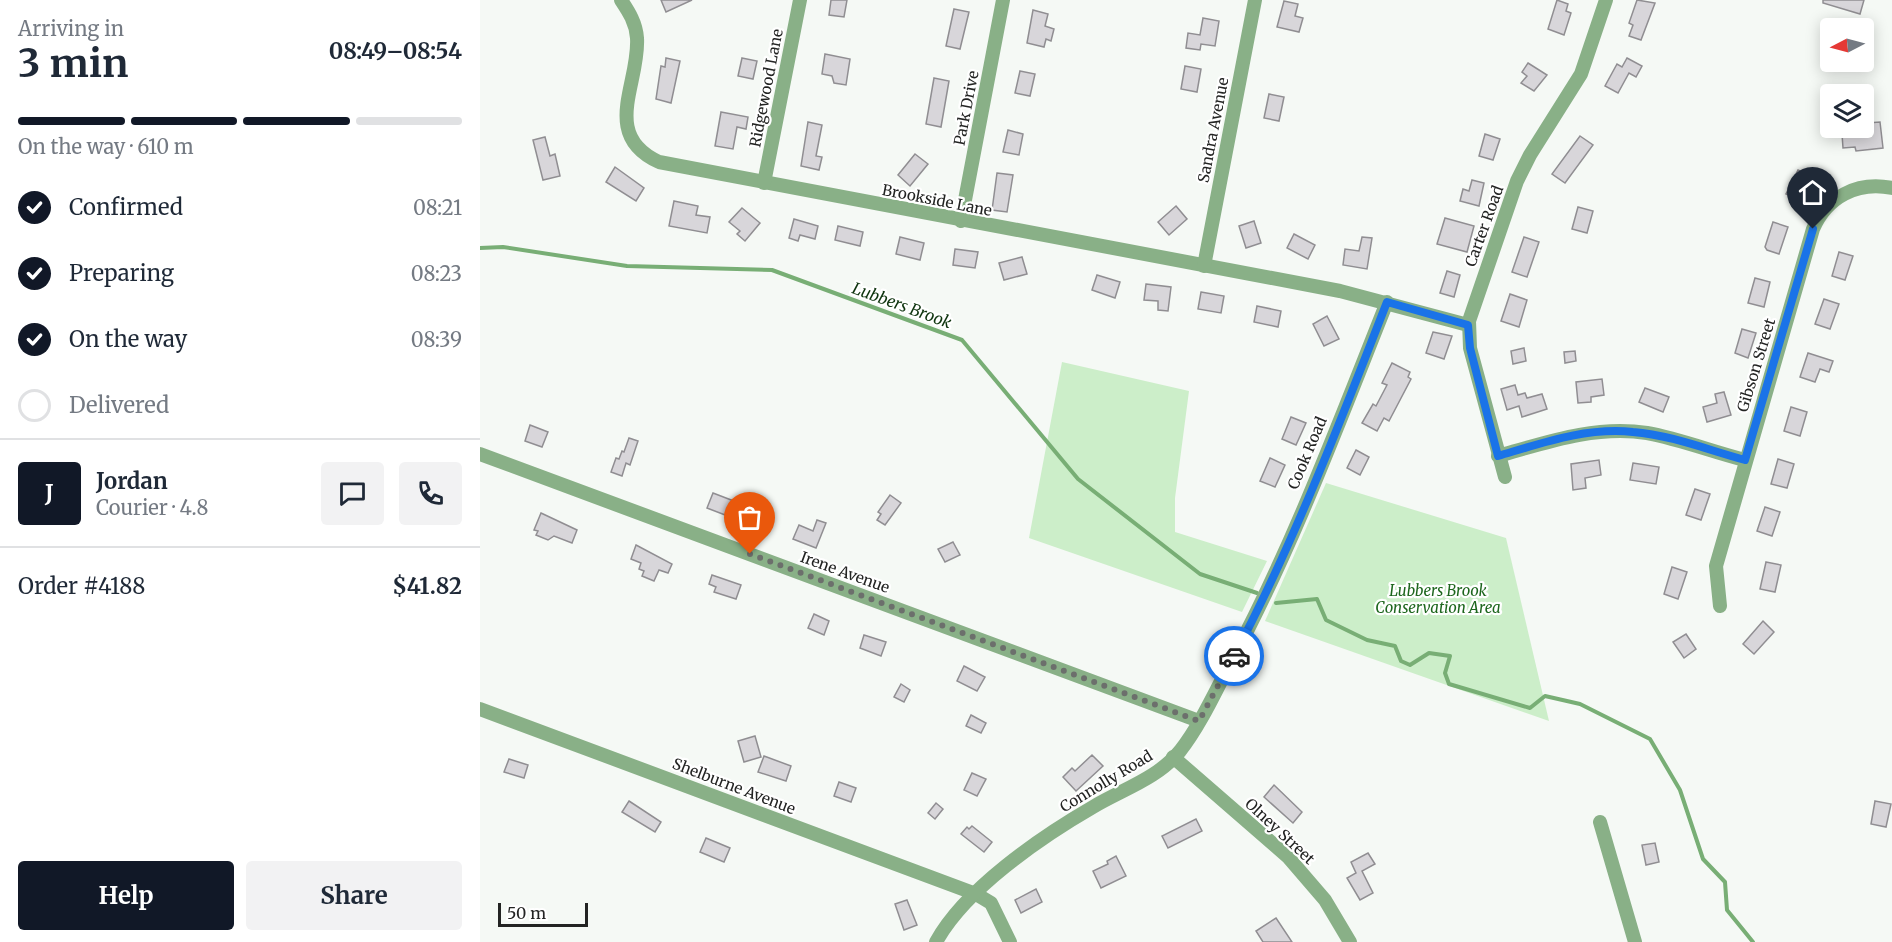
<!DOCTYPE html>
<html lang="en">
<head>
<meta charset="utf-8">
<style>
  body { margin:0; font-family:Merriweather,serif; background:#f2f2f3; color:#1f2937; height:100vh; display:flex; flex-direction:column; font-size:22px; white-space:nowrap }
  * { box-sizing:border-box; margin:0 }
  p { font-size:20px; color:#747a83 }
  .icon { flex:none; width:33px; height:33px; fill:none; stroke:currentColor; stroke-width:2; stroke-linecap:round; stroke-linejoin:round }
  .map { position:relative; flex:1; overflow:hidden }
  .sheet { display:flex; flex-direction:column; background:#fff; width:480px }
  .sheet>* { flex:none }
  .needle { width:39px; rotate:264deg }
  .controls { position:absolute; left:1340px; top:18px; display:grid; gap:12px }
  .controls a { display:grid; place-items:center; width:54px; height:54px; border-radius:6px; background:#fff; box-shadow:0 3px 15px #0003; font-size:30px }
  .scale { position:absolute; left:18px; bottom:15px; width:90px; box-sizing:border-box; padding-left:6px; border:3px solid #232423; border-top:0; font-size:16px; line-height:21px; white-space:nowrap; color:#232423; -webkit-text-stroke:4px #fff; paint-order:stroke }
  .pin { position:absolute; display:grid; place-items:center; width:51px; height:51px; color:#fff; margin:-62px -26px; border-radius:50% 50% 50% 0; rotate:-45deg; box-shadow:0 0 6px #0007 }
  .pin .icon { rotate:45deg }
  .courier { position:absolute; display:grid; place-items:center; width:60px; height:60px; margin:-30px; border:4px solid #1a73e8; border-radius:50%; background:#fff; color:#222; box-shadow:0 2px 8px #0007 }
  .overview em { font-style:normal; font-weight:700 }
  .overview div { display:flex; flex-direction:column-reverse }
  .overview { display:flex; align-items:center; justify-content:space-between; height:102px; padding:0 18px }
  h1 { font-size:39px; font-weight:700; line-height:45px }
  .bar { display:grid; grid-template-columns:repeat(4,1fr); gap:9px 6px; align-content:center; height:72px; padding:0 18px }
  .bar i { height:8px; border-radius:4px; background:#e0e1e3 }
  .bar .current { background:#111827 }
  .bar p { grid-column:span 4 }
  .line { display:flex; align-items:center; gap:15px; padding:0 18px; border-top:2px solid #e0e1e3 }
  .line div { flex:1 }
  .round { display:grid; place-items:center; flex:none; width:63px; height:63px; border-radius:6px; background:#f2f2f3 }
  ol { padding:0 18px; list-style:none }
  li { display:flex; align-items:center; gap:18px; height:66px }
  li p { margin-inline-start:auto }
  li .icon { padding:6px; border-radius:50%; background:#111827; color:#fff; stroke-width:4 }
  li:last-child { color:#747a83 }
  li i { width:33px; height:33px; border:3px solid #e0e1e3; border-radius:50% }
  .action { display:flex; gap:12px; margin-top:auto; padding:12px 18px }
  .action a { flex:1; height:69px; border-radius:6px; background:#111827; color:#fff; font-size:24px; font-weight:700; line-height:69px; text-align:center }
  .action a+a { background:#f2f2f3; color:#1f2937 }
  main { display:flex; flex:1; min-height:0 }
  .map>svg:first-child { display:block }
</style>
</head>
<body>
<main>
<section class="sheet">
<div class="overview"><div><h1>3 min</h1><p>Arriving in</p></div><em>08:49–08:54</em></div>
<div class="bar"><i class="current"></i><i class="current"></i><i class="current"></i><i></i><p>On the way · 610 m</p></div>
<ol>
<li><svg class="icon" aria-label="check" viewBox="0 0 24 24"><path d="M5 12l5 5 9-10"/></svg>Confirmed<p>08:21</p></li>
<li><svg class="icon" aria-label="check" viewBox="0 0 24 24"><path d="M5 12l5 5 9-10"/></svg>Preparing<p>08:23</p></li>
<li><svg class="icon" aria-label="check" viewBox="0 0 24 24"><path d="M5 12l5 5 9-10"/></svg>On the way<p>08:39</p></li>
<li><i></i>Delivered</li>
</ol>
<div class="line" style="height:108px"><b class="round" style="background:#111827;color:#fff">J</b><div><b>Jordan</b><p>Courier · 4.8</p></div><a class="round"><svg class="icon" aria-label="chat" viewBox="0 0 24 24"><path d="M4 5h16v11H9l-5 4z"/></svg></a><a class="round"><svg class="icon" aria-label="phone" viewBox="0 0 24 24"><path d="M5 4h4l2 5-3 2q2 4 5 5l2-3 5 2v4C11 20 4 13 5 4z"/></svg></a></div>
<div class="line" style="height:78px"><div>Order #4188</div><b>$41.82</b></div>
<div class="action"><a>Help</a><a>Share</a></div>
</section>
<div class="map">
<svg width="1412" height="942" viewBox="0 0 1412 942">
  <rect width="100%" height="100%" fill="#f5f9f5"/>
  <g fill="#cceec9">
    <polygon points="582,362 709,391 695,498 695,532 787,561 762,612 549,538"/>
    <polygon points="846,483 1026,538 1069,721 785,621"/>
  </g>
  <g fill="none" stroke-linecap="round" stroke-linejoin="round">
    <g stroke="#78ae75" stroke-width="4">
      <polyline points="0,248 23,247 147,266 292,270 482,340 598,479 720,574 777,593"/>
      <polyline points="796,603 837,599 846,620 887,640 915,646 921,661 930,665 949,653 970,656 965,673 969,684 1050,708 1065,696 1100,704 1170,739 1200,790 1223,859 1245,882 1247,910 1273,942"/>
    </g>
  </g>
  <g fill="#d8d6da" stroke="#908e92" stroke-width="1.5">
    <polygon points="181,0 212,0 186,12"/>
    <polygon points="351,0 367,0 364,17 349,15"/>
    <polygon points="1077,0 1088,4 1086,11 1091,13 1084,35 1068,29"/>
    <polygon points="1157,0 1175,3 1161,40 1149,36 1153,25 1149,23"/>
    <polygon points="1343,0 1384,0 1380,14 1343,3"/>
    <polygon points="804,1 818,4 815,16 823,18 819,32 797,27"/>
    <polygon points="474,9 489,12 480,49 466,46"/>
    <polygon points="553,10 568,14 565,26 574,29 571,41 566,39 564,47 547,43"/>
    <polygon points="723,18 739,21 735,46 721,44 720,50 706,48 708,33 720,35"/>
    <polygon points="345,54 370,59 366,85 354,83 352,76 342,74"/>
    <polygon points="186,58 200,61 191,103 176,99 181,66 185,67"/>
    <polygon points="262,58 277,61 273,79 258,76"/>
    <polygon points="1147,58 1162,66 1156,77 1149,73 1138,93 1125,86 1137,64 1142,67"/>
    <polygon points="1048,63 1067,75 1054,91 1041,83 1047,76 1042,72"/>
    <polygon points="705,66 721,69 717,92 701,89"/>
    <polygon points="540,71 555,74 550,96 535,93"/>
    <polygon points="454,78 469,81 461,127 446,124"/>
    <polygon points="789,94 804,97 799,121 784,118"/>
    <polygon points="241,112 268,117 266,129 257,127 253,149 235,146"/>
    <polygon points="328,122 342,125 336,156 342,157 339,170 321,166"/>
    <polygon points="1400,122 1403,148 1376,151 1375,147 1363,148 1362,134 1388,131 1387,123"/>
    <polygon points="528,130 543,134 539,155 523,152"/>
    <polygon points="1005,134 1020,139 1013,160 999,156"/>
    <polygon points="1100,136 1113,145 1085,183 1072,174"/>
    <polygon points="65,137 70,156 75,154 80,176 63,180 53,140"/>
    <polygon points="435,154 448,164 430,186 418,175"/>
    <polygon points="135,167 164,188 156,201 126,182"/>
    <polygon points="1318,170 1332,177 1320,201 1306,194"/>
    <polygon points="517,173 533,175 527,212 512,210"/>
    <polygon points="992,180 1004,183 999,206 980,201 983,189 989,191"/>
    <polygon points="194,201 218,206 216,215 230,217 227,233 189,226"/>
    <polygon points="696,206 707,219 689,235 678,222"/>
    <polygon points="1098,207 1113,211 1107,233 1092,229"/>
    <polygon points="262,208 280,223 265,241 257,234 260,231 249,222"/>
    <polygon points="965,218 994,226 987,252 957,244"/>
    <polygon points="314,219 338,226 335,239 320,235 318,241 309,238"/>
    <polygon points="774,221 781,243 766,248 759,226"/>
    <polygon points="1293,222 1308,227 1299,254 1287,250 1285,247"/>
    <polygon points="358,226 383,232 380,246 355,240"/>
    <polygon points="814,234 835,245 828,259 807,248"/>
    <polygon points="420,237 444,243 440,260 416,254"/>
    <polygon points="882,237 892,238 887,269 863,265 865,249 879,251"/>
    <polygon points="1044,237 1059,242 1047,277 1032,272"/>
    <polygon points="475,249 498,252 495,268 473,265"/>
    <polygon points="1359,252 1373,256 1365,280 1352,276"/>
    <polygon points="542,257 547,274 524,280 519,263"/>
    <polygon points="967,271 980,275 974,297 960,293"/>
    <polygon points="617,275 640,282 635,298 612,290"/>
    <polygon points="1275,278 1290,282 1284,307 1268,303"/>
    <polygon points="666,284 691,287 688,311 678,310 678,301 664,300"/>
    <polygon points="721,292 744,296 741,313 718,309"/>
    <polygon points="1030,294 1047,300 1039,327 1021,321"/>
    <polygon points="1344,299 1359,304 1350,329 1335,324"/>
    <polygon points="777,306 801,311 798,327 774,322"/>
    <polygon points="847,316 859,339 844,346 833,324"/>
    <polygon points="1262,329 1276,333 1268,358 1255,353"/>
    <polygon points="953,332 972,336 964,359 946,353"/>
    <polygon points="1044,348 1046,361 1033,364 1031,351"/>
    <polygon points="1095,351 1096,361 1085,363 1084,352"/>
    <polygon points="1328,353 1353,361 1349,372 1340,369 1335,382 1320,377"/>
    <polygon points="912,363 930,372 928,377 931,379 909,421 904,418 897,431 882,423 893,404 896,406 907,385 902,383"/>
    <polygon points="1122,379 1124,395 1111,397 1111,402 1098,403 1096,382"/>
    <polygon points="1035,385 1038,395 1045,393 1047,398 1062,394 1067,409 1042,417 1039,406 1027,410 1021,389"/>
    <polygon points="1165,388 1189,397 1183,412 1159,402"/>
    <polygon points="1244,392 1251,415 1227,422 1223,407 1237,403 1235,394"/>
    <polygon points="1311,407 1327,412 1320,436 1304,431"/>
    <polygon points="811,417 826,423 816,445 802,439"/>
    <polygon points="50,425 68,432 62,447 45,441"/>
    <polygon points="149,438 158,441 150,465 146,463 142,476 131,472 136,458 139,459 142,451 144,452"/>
    <polygon points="876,450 889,457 880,475 867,468"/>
    <polygon points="790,458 805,465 795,487 780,481"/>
    <polygon points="1298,459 1314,464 1307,488 1291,484"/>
    <polygon points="1119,460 1121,475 1105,478 1106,488 1093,490 1091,464"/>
    <polygon points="1153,463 1179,467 1176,484 1150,480"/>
    <polygon points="1215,489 1230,494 1221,520 1206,515"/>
    <polygon points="233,493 259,503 253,518 227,508"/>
    <polygon points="410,495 421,503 405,525 397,520 401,514 398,512"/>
    <polygon points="1285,507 1300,512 1292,536 1277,531"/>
    <polygon points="61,513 97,530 92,543 74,536 68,540 56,535 58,531 54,530"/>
    <polygon points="337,520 346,523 336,548 313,539 319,525 333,531"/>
    <polygon points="473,542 480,555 465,562 458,549"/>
    <polygon points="156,545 192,564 188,573 179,570 174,581 162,576 164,571 159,569 161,563 151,559"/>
    <polygon points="1286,562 1301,565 1295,592 1280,589"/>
    <polygon points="1192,567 1207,572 1198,599 1184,594"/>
    <polygon points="232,575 261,585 256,599 234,592 236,587 229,584"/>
    <polygon points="334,614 349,621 344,635 328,628"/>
    <polygon points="1283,621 1294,632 1274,654 1263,644"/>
    <polygon points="1206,634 1216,649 1204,658 1193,642"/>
    <polygon points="384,635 406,642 401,656 380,648"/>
    <polygon points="484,666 505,677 497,691 477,681"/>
    <polygon points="421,684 430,690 424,702 414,697"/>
    <polygon points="491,715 506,723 501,733 486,726"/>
    <polygon points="275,736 281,757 264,762 258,741"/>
    <polygon points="612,755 623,766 596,791 583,777 592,768 595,771"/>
    <polygon points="284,756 311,766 306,781 278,772"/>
    <polygon points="29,759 48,765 44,778 24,772"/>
    <polygon points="492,773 506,779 497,796 484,790"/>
    <polygon points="359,782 376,788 371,802 354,796"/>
    <polygon points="794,785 822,812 813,823 784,797"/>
    <polygon points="149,801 181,822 175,832 142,812"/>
    <polygon points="1395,801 1411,804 1406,827 1391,824"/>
    <polygon points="456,803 463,809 455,819 448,813"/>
    <polygon points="716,819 722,831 688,848 682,836"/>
    <polygon points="492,826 512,842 504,852 481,834 487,827 489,829"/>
    <polygon points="226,838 250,848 244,862 220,852"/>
    <polygon points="1175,843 1179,862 1166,865 1162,845"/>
    <polygon points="888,853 895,864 882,871 893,893 880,900 867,878 876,873 871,862"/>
    <polygon points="636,856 646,876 621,888 613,871 628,864 627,861"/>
    <polygon points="556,889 562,902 541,913 535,900"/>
    <polygon points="427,900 437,925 424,930 415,904"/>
    <polygon points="796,918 812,942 783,942 776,931"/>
  </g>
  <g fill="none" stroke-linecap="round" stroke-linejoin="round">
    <g stroke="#89b087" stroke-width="14">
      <path d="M 141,0 C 149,12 156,23 157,38 C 160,83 120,135 179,162 L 860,291 L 988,325"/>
      <polyline points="284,183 320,0"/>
      <polyline points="481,221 523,0"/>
      <polyline points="724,266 775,0"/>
      <polyline points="0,454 719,721"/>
      <path d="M 1018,456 C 1067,442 1116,425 1167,433 C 1200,439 1233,452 1265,460"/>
      <polyline points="1025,477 990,348 989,321 1037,181 1050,155 1101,74 1126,0"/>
      <path d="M 1240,606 L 1236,566 L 1333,229 C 1347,197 1377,181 1412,188"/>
      <polyline points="0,709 496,894 511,903 530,942"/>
      <polyline points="693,757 808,857 845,900 870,942"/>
      <polyline points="1120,822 1155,942"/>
      <path d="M 456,942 C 485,889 561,837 613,807 C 643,789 677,779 700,751 C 721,724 736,690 752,660 C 813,546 859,422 907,302"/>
    </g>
  </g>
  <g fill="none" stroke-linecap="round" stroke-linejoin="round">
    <polyline stroke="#6c6f6c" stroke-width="6" stroke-dasharray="0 10.8" points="270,554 719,721 754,656"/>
    <path stroke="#1a73e8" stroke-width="8" d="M 754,656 C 813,545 861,420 907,302 L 988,325 L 990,348 L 1018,456 C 1062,443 1107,427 1153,432 C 1191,435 1228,450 1265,460 L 1333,229"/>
  </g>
  <g text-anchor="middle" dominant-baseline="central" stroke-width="4.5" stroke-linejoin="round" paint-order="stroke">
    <g font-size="15" fill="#232423" stroke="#fff">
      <text transform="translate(286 88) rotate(-79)">Ridgewood Lane</text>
      <text transform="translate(486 108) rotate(-79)">Park Drive</text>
      <text transform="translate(733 130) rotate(-79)">Sandra Avenue</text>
      <text transform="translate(457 200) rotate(11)">Brookside Lane</text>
      <text transform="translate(1004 226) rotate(-70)">Carter Road</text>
      <text transform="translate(1276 365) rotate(-73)">Gibson Street</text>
      <text transform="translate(827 453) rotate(-67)">Cook Road</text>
      <text transform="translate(365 572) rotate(20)">Irene Avenue</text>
      <text transform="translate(626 781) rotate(-31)">Connolly Road</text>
      <text transform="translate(254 786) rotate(21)">Shelburne Avenue</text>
      <text transform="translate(800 831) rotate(43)">Olney Street</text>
    </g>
    <g font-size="15" font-style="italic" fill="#1d661d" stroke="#fff">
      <text x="958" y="590">Lubbers Brook<tspan x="958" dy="17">Conservation Area</tspan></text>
    </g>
    <g font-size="16" font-style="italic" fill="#0e340e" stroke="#fff">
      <text transform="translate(422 305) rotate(20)">Lubbers Brook</text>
    </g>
  </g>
</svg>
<div class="controls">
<a><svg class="needle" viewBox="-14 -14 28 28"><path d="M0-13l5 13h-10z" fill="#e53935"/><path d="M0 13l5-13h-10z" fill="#747a83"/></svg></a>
<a><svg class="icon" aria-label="layers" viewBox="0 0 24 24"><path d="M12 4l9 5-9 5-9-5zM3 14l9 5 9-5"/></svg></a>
</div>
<div class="scale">50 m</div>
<div class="pin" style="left:270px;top:554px;background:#ea580c"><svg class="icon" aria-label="bag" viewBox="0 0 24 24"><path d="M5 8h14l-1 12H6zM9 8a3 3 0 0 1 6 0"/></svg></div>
<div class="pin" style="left:1333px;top:229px;background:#1f2937"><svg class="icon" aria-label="home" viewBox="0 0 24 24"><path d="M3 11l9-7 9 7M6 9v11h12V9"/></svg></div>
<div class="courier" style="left:754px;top:656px"><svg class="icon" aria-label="car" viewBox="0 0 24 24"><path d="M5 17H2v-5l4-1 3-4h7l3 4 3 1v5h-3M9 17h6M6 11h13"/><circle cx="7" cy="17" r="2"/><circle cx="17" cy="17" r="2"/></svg></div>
</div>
</main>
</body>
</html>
